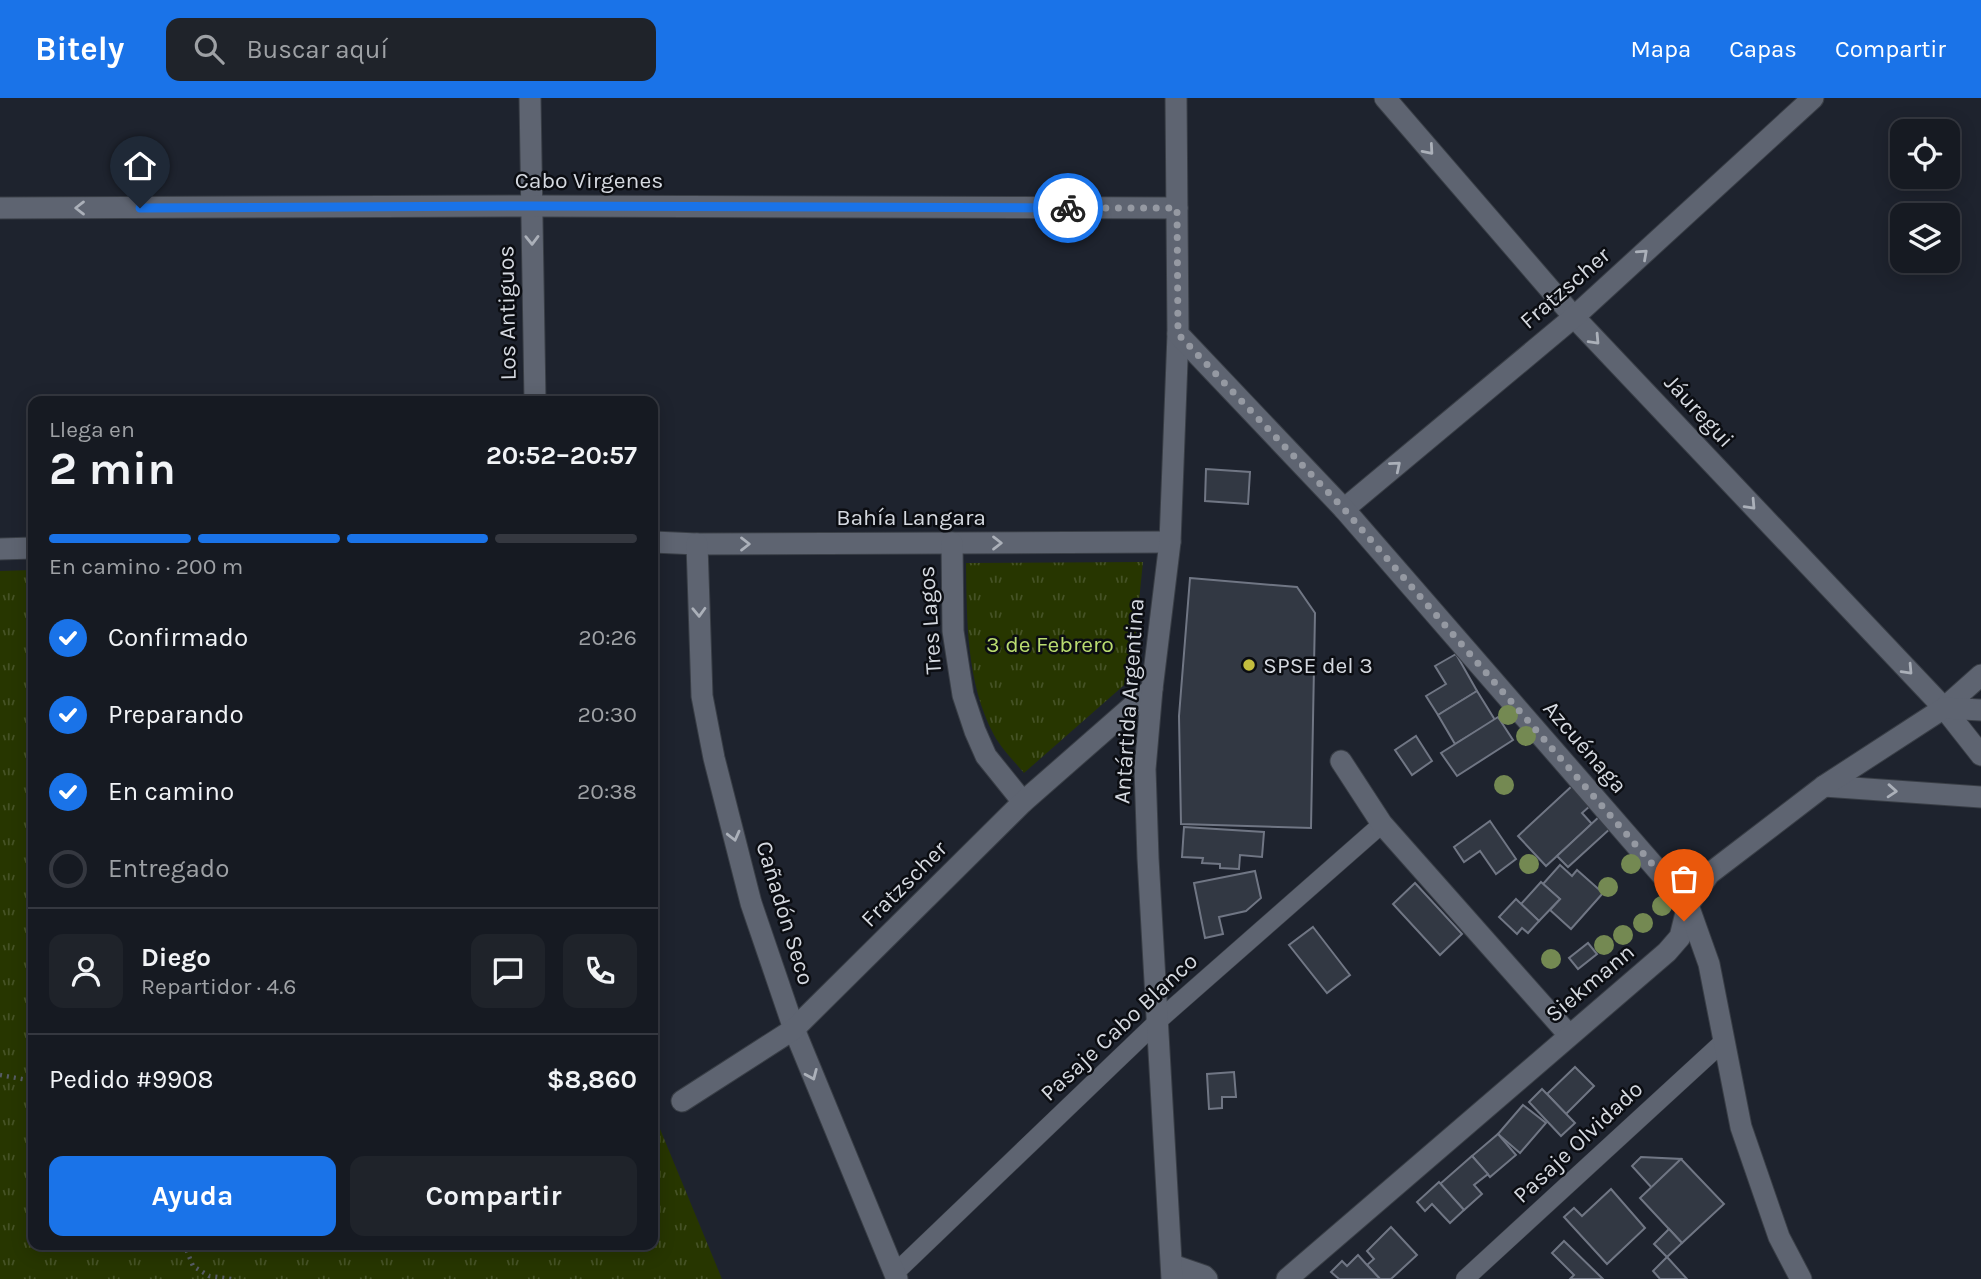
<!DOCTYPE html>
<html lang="es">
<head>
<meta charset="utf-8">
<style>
  body { margin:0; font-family:Karla,sans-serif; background:#1f232a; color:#f1f3f6; height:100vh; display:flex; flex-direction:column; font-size:26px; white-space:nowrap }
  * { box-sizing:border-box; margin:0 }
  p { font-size:23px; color:#9ea1a5 }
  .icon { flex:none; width:38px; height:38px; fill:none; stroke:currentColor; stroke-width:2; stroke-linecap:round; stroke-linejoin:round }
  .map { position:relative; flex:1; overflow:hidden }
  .drawer { position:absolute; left:28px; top:298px; width:630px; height:854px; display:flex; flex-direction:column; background:#161a22; border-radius:14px; box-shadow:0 4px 18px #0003,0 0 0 2px #353840 }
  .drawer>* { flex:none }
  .controls { position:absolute; left:1890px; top:21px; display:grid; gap:14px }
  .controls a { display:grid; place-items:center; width:70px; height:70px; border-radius:14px; background:#161a22; box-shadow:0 4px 18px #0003,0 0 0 2px #353840; font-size:35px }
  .pin { position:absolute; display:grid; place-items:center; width:60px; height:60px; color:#fff; margin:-72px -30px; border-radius:50% 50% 50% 0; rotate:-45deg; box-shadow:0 0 7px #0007 }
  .pin .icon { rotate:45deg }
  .courier { position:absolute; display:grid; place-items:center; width:70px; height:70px; margin:-35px; border:5px solid #1a73e8; border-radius:50%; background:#fff; color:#222; box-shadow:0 2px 9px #0007 }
  .head em { font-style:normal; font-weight:700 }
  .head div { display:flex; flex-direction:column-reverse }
  .head { display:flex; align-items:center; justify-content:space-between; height:119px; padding:0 21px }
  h1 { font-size:46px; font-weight:700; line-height:52px }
  .bar { display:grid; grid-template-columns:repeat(4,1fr); gap:10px 7px; align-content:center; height:84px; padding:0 21px }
  .bar i { height:9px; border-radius:5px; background:#353840 }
  .bar .current { background:#1a73e8 }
  .bar p { grid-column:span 4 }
  .line { display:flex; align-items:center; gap:18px; padding:0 21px; border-top:2px solid #353840 }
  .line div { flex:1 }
  .round { display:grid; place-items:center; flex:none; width:74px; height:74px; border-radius:14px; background:#1f232a }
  ol { padding:0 21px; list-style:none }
  li { display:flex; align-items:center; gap:21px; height:77px }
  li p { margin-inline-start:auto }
  li .icon { padding:7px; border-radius:50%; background:#1a73e8; color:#fff; stroke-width:4 }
  li:last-child { color:#9ea1a5 }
  li i { width:38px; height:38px; border:4px solid #353840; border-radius:50% }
  .button { display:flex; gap:14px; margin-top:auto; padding:14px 21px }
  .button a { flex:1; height:80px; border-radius:14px; background:#1a73e8; color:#fff; font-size:28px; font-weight:700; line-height:80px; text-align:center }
  .button a+a { background:#1f232a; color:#f1f3f6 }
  header { display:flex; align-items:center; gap:42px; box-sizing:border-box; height:98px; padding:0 35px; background:#1a73e8; color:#fff }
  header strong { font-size:33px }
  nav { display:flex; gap:38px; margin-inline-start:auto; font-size:24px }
  .search { width:490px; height:63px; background:#1f232a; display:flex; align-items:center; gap:18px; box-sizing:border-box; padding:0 24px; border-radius:14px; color:#9ea1a5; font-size:26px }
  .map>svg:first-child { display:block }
</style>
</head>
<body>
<header>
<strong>Bitely</strong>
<div class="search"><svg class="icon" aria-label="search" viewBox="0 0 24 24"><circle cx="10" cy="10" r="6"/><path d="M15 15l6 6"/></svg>Buscar aquí</div>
<nav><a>Mapa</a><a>Capas</a><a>Compartir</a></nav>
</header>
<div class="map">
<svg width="1981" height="1181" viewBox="0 0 1981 1181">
  <defs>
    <pattern id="grass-tufts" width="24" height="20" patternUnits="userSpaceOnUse" patternTransform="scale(1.75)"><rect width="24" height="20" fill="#273600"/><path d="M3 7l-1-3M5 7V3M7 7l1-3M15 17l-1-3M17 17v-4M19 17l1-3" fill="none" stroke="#455225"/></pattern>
  </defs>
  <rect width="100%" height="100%" fill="#1e232e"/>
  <g fill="url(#grass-tufts)">
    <path d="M 1143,464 L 1131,581 L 1024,675 C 1014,663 1001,650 994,637 C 966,584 967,523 966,465 Z"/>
    <polygon points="33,472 33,1146 653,1146 653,1014 722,1181 0,1181 0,473"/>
  </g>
  <g fill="#323843" stroke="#707684" stroke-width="2">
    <polygon points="1206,371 1250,374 1248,406 1205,403"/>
    <polygon points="1190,480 1297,489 1315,515 1311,730 1181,726 1179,618"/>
    <polygon points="1456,556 1477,593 1438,617 1426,598 1446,586 1435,568"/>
    <polygon points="1477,593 1495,622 1455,646 1438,617"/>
    <polygon points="1498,619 1513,642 1457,678 1441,655"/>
    <polygon points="1416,638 1432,663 1412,677 1395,652"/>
    <polygon points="1572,688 1590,708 1582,715 1592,726 1546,768 1518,738"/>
    <polygon points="1601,717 1612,729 1568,769 1557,758"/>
    <polygon points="1490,723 1516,761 1496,776 1480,753 1464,764 1454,749"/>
    <polygon points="1184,729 1264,734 1262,759 1240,757 1239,771 1220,770 1220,766 1202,765 1203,760 1182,759"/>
    <polygon points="1560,767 1572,778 1577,772 1603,795 1571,831 1550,812 1560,801 1543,786"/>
    <polygon points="1255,773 1261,800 1246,813 1219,819 1223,836 1205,840 1194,785"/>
    <polygon points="1541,784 1560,801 1539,823 1521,806"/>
    <polygon points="1415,785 1462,836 1440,857 1393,806"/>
    <polygon points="1516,801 1539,823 1528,835 1522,830 1517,836 1499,819"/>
    <polygon points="1313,829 1350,877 1327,895 1289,847"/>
    <polygon points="1588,845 1597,856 1578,871 1569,860"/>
    <polygon points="1575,969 1594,988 1566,1016 1547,996"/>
    <polygon points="1234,974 1236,999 1222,999 1222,1010 1209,1011 1207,976"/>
    <polygon points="1542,991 1575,1025 1561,1038 1529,1004"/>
    <polygon points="1523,1007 1546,1025 1520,1055 1498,1036"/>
    <polygon points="1498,1036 1516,1057 1490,1079 1472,1058"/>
    <polygon points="1472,1058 1488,1076 1474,1087 1482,1096 1464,1112 1440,1086"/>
    <polygon points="1641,1059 1681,1061 1652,1090 1632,1068"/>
    <polygon points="1681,1061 1724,1106 1682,1145 1640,1100"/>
    <polygon points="1439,1084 1464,1112 1450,1125 1432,1106 1425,1113 1417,1104"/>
    <polygon points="1611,1091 1645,1130 1607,1166 1564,1119 1574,1110 1582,1118"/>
    <polygon points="1391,1129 1417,1157 1391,1181 1380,1181 1367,1167 1374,1161 1367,1153"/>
    <polygon points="1669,1131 1682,1145 1667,1159 1654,1146"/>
    <polygon points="1564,1143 1603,1181 1570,1181 1574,1177 1552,1155"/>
    <polygon points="1358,1157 1367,1167 1380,1181 1339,1181 1331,1174 1342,1163 1347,1168"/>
    <polygon points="1667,1159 1687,1181 1660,1181 1653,1173"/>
  </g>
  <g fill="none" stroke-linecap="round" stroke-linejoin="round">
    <defs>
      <g id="lane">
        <polyline points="895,1175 1158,923 1382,726"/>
        <polyline points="1465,1181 1723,944"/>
      </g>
      <g id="street">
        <polyline points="530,0 535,303"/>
        <polyline points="1385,0 1574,219 1944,610 1981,657"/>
        <polyline points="0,110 532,108 1177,110"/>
        <polyline points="1344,411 1574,219 1813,0"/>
        <polyline points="653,444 697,446 1170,444"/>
        <polyline points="952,445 953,533 963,597 975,633 986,658 1023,704"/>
        <polyline points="697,446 702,598 714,660 751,805 794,931 897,1181"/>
        <polyline points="0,451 33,450"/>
        <polyline points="1944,610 1981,577"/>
        <polyline points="1341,663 1382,726 1569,937"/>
        <polyline points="682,1003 794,931 1023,704 1152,591"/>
        <polyline points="1172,1167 1204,1178 1207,1181"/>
        <polyline points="1172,1181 1148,760 1145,671 1152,591 1170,444 1178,236"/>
        <polyline points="1287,1181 1667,854 1680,839 1688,807"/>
      </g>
      <g id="secondary">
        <polyline points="1176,0 1178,236 1344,411 1688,807 1709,866 1741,1029 1779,1139 1801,1181"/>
        <polyline points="1824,688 1981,699"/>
        <polyline points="1688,807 1709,776 1824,688 1944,610 1981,612"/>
      </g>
    </defs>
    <use href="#lane" stroke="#393e46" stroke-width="19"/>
    <use href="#street" stroke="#393e46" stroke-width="23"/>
    <use href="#secondary" stroke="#393e46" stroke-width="23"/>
    <g stroke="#575c65" stroke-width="4.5" stroke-dasharray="2 5" stroke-linecap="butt">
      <polyline points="0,977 33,983"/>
      <polyline points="184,1146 193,1168 209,1178 232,1181"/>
    </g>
    <use href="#lane" stroke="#5e6471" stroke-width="18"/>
    <use href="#street" stroke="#5e6471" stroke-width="21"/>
    <use href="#secondary" stroke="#5e6471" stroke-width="21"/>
  </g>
  <g fill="#748952">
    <circle cx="1508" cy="617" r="10"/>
    <circle cx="1526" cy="638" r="10"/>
    <circle cx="1504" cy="687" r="10"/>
    <circle cx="1529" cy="766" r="10"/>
    <circle cx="1631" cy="766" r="10"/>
    <circle cx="1608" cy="789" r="10"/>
    <circle cx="1662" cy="808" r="10"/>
    <circle cx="1643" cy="825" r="10"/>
    <circle cx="1623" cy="837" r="10"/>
    <circle cx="1604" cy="847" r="10"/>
    <circle cx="1551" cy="861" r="10"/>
  </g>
  <defs><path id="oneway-chevron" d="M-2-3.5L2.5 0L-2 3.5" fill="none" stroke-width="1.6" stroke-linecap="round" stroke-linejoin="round" transform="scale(1.75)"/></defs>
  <g stroke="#abb0b9">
    <use href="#oneway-chevron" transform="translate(1429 52) rotate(49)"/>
    <use href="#oneway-chevron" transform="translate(80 110) rotate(180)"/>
    <use href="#oneway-chevron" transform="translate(532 142) rotate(89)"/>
    <use href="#oneway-chevron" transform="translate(1643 156) rotate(-42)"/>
    <use href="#oneway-chevron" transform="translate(1595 242) rotate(47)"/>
    <use href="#oneway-chevron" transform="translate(1396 368) rotate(-40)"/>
    <use href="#oneway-chevron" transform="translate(1751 407) rotate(47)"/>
    <use href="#oneway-chevron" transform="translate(997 445)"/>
    <use href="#oneway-chevron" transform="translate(745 446)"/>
    <use href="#oneway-chevron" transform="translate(699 514) rotate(88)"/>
    <use href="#oneway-chevron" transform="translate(1908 572) rotate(47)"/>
    <use href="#oneway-chevron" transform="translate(1892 693) rotate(4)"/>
    <use href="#oneway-chevron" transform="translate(734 738) rotate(76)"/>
    <use href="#oneway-chevron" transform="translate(812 977) rotate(67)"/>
  </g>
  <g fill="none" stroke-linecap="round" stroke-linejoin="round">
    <polyline stroke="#9599a2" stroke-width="7" stroke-dasharray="0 12.6" points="1068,110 1177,110 1178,236 1344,411 1688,807 1684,823"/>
    <polyline stroke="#1a73e8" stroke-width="9" points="140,110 532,108 1068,110"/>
  </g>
  <circle fill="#c3bd3e" stroke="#0b0d12" stroke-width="2.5" cx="1249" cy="567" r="7"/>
  <g text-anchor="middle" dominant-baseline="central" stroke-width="5" stroke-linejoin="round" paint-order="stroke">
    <g font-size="23" fill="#d5d9e0" stroke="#0b0d12">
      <text x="589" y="82">Cabo Virgenes</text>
      <text transform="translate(1565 190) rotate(-41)">Fratzscher</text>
      <text transform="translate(507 215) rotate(-91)">Los Antiguos</text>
      <text transform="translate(1699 313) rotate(47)">Jáuregui</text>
      <text x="911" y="419">Bahía Langara</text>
      <text transform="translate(930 522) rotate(-94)">Tres Lagos</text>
      <text transform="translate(1129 603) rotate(-86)">Antártida Argentina</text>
      <text transform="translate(1585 649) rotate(49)">Azcuénaga</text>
      <text transform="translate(904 786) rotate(-45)">Fratzscher</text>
      <text transform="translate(785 815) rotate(73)">Cañadón Seco</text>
      <text transform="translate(1590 885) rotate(-40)">Siekmann</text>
      <text transform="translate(1119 929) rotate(-43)">Pasaje Cabo Blanco</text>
      <text transform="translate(1578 1044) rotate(-43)">Pasaje Olvidado</text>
    </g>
    <g font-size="23" fill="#badc70" stroke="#0b0d12">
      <text x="1050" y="546">3 de Febrero</text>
    </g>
    <g font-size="23" fill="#d5d9e0" stroke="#0b0d12" text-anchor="start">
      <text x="1263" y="567">SPSE del 3</text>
    </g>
  </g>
</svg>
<div class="controls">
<a><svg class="icon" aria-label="locate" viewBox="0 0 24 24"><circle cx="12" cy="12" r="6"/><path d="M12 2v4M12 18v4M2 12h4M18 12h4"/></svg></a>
<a><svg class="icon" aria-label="layers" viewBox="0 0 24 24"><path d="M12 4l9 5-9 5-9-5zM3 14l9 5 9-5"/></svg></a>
</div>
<div class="pin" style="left:1684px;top:823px;background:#ea580c"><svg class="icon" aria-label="bag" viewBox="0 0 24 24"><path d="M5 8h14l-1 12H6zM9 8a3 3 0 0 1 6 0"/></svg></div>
<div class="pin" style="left:140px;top:110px;background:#1f2937"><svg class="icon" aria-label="home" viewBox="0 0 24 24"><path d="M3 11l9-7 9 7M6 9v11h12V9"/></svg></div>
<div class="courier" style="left:1068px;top:110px"><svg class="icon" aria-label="bike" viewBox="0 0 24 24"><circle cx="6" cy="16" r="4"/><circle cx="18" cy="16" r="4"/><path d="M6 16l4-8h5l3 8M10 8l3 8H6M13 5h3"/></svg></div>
<section class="drawer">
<div class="head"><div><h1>2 min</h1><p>Llega en</p></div><em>20:52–20:57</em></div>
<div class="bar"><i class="current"></i><i class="current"></i><i class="current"></i><i></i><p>En camino · 200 m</p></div>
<ol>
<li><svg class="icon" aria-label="check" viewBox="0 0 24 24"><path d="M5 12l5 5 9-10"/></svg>Confirmado<p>20:26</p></li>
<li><svg class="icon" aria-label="check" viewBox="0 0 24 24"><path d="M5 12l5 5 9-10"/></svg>Preparando<p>20:30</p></li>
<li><svg class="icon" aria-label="check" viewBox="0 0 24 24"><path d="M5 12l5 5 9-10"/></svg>En camino<p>20:38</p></li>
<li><i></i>Entregado</li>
</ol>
<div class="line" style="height:126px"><a class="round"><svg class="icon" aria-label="person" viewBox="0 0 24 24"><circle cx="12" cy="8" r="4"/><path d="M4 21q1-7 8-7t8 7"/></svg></a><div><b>Diego</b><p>Repartidor · 4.6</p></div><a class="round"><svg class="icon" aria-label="chat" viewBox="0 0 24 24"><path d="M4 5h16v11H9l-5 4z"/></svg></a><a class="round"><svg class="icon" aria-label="phone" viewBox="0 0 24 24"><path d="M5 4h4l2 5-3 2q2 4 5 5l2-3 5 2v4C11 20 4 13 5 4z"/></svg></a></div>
<div class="line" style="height:91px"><div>Pedido #9908</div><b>$8,860</b></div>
<div class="button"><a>Ayuda</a><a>Compartir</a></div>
</section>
</div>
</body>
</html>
